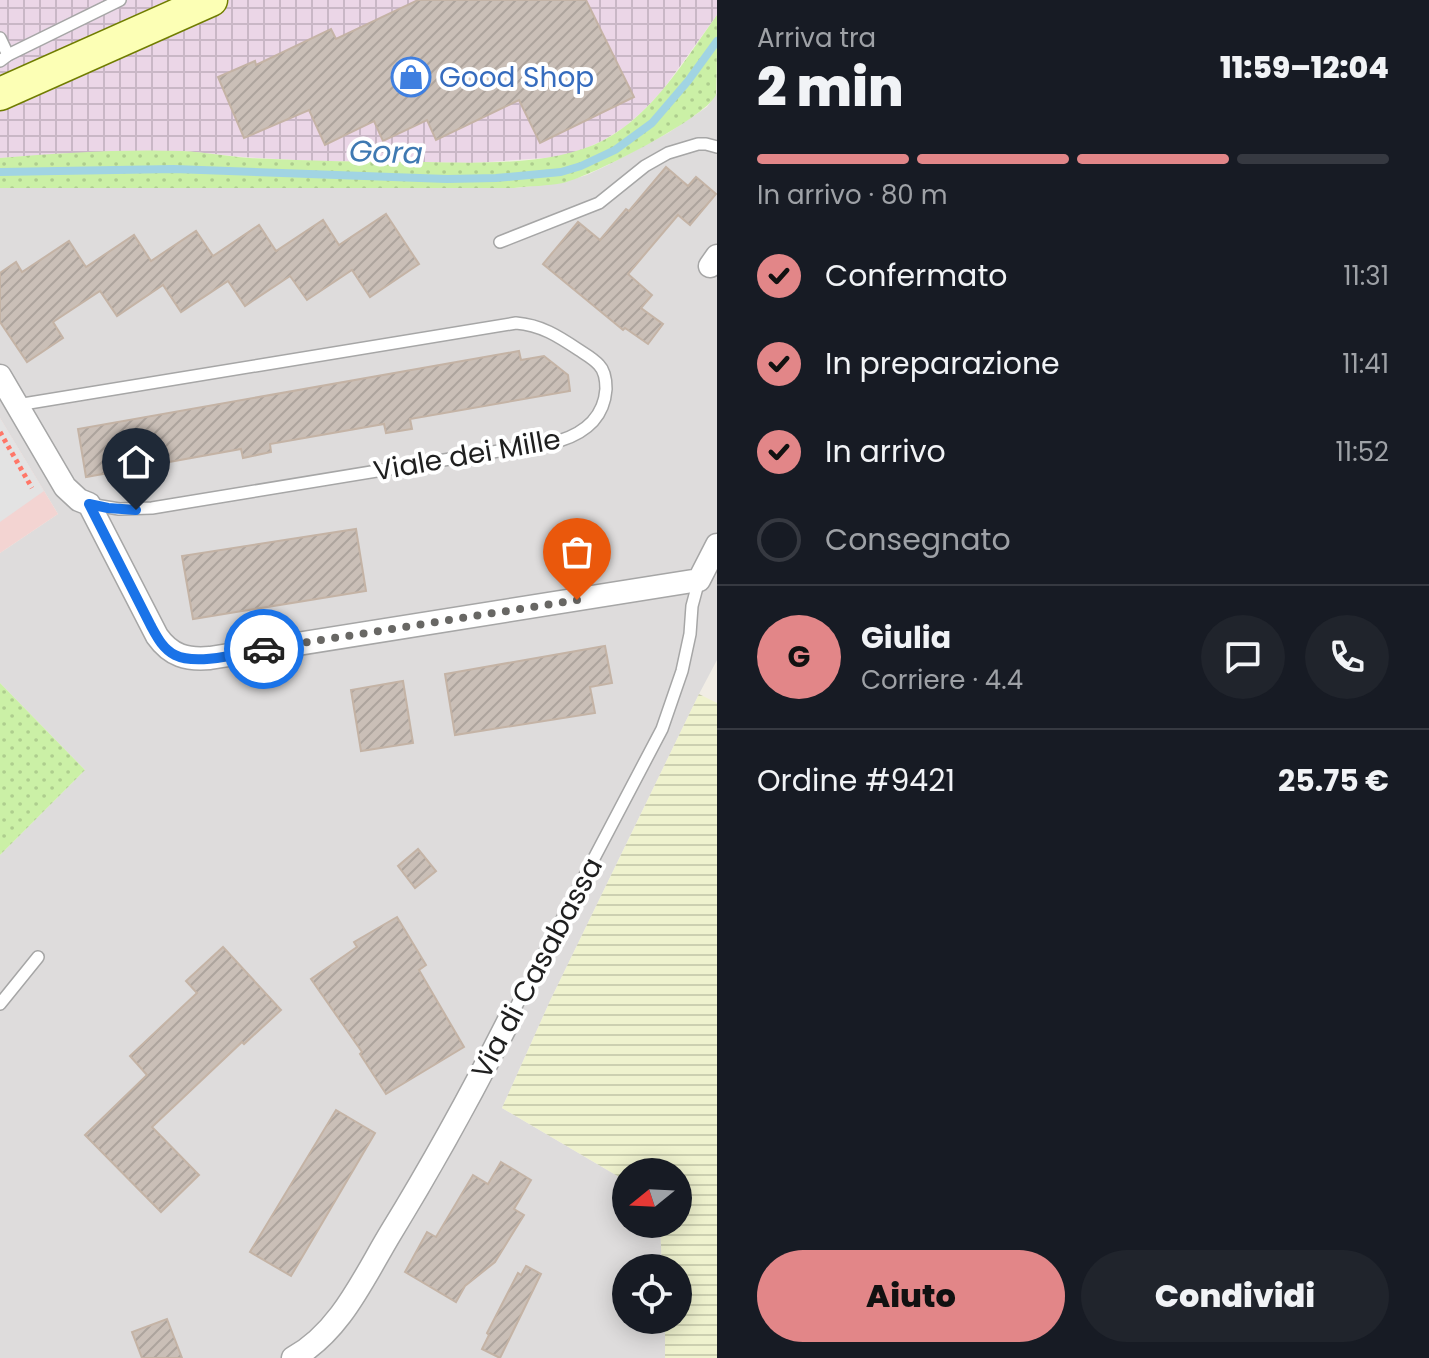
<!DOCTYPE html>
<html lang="it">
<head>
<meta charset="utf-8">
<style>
  body { margin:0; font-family:Poppins,sans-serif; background:#20242c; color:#f1f3f6; height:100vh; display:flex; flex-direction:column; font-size:30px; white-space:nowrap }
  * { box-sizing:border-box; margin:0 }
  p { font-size:26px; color:#9ea1a6 }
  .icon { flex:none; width:44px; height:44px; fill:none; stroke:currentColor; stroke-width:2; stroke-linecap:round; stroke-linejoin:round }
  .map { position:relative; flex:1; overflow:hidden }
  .sheet { display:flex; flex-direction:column; background:#171b24; width:712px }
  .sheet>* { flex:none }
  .needle { width:52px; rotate:252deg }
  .controls { position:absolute; left:612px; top:1158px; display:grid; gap:16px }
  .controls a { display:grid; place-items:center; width:80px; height:80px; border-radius:50%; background:#171b24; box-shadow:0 4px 20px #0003; font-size:40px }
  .pin { position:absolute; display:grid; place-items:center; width:68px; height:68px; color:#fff; margin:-82px -34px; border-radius:50% 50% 50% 0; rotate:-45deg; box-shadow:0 0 8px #0007 }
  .pin .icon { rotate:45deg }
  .courier { position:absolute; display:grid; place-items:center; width:80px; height:80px; margin:-40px; border:6px solid #1a73e8; border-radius:50%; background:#fff; color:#222; box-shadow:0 2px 10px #0007 }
  .summary em { font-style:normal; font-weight:800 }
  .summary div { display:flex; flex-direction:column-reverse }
  .summary { display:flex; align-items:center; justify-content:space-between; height:136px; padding:0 40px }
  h1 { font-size:52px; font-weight:800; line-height:60px }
  .bar { display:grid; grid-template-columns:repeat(4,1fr); gap:12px 8px; align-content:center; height:96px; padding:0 40px }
  .bar i { height:10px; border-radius:6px; background:#363941 }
  .bar .current { background:#e28688 }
  .bar p { grid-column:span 4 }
  .line { display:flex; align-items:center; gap:20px; padding:0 40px; border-top:2px solid #363941 }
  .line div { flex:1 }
  .round { display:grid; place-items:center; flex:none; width:84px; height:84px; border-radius:42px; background:#20242c }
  ol { padding:0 40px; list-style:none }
  li { display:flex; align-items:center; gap:24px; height:88px }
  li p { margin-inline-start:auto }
  li .icon { padding:8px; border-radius:50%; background:#e28688; color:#111; stroke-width:4 }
  li:last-child { color:#9ea1a6 }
  li i { width:44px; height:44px; border:4px solid #363941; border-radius:50% }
  .cta { display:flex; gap:16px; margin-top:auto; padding:16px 40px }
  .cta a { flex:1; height:92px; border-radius:48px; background:#e28688; color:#111; font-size:32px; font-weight:800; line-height:92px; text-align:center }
  .cta a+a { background:#20242c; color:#f1f3f6 }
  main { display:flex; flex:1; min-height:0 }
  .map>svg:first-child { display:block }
</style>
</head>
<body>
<main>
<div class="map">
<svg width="717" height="1358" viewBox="0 0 717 1358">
  <defs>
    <pattern id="industrial-grid" width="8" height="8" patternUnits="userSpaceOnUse" patternTransform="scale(2)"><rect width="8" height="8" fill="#ebd6e7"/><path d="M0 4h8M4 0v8" fill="none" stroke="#c9b7c6"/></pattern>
    <pattern id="farmland-rules" width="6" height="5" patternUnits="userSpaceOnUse" patternTransform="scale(2)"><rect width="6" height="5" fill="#eff2ce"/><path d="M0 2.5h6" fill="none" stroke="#cccfb0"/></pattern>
    <pattern id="grass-dots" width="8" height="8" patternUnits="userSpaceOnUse" patternTransform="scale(2)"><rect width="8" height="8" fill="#cbf0a6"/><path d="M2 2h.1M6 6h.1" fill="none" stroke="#aecd8e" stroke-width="1.8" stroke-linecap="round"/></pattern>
    <pattern id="building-hatch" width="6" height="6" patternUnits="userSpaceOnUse" patternTransform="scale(2)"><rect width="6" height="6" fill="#cabfb7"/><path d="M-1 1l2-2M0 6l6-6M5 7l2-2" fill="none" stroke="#ada49d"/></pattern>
  </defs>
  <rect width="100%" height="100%" fill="#f1ede5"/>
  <polygon fill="#dedcdc" points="717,93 717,660 699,694 550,1001 502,1108 626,1181 626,1224 660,1224 662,1268 626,1268 626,1320 665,1320 665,1358 0,1358 0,855 85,770 0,683 0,553 58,514 0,418 0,188 514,188 560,183 587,175 610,164 668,133 707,107"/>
  <polygon fill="#f3d4d2" points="0,418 58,514 0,553"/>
  <polygon fill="url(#industrial-grid)" points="0,0 717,0 717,15 662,91 644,110 626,126 604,140 582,150 558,157 474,163 313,161 243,157 184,151 116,151 0,158"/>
  <polygon fill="url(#farmland-rules)" points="699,694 717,703 717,1358 665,1358 665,1320 678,1320 678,1268 662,1268 660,1224 678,1224 678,1172 626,1172 626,1181 502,1108 550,1001"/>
  <g fill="url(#grass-dots)">
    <path d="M 717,15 C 717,30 717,85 716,95 C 704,119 592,176 563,183 C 548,186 530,186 514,188 L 0,188 L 0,158 C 61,153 121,149 182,151 C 204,152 226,156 249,158 C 307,161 366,162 425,162 C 479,163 555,166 604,140 C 654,113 684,61 717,15 Z"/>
    <polygon points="0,683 85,770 0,855"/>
  </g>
  <polygon fill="#e3e3e3" points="0,418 44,491 0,522"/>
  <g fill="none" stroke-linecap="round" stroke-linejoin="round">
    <polyline stroke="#a1d4e3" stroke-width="8" points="0,172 174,169 447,179 496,178 561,172 581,166 615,150 652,123 688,81 717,41"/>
  </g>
  <g fill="url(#building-hatch)" stroke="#c4b3a5" stroke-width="2">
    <polygon points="418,0 586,0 634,97 540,143 519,100 436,140 427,120 383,141 374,121 325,145 309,110 244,138 218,77 255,61 256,65 331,29 336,39"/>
    <polygon points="666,167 688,186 696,177 716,194 690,225 678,215 628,274 652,295 641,308 663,324 648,344 625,328 623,330 543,264 578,222 600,240 626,209 629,211"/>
    <polygon points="386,214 419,264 370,297 352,270 307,300 290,276 245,306 228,281 181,312 163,285 117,316 100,291 53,322 63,338 27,362 0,322 0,273 16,262 22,272 69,241 86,267 134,235 151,261 196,231 213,256 259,225 276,251 323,220 339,245"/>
    <polygon points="519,351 521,360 544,356 568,375 570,391 410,419 412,429 386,433 384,424 270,444 271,452 243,458 241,449 86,477 78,429"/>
    <polygon points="356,529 366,591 193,619 182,556"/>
    <polygon points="605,646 612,683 590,687 595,713 455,735 445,674"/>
    <polygon points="403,681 413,743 361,751 351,690"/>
    <polygon points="418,849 436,871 415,888 398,866"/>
    <polygon points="397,917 426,965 419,970 464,1047 386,1094 360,1054 362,1052 311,979 357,947 354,942"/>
    <polygon points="223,947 281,1010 244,1044 242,1042 152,1127 199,1175 161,1212 85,1135 147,1075 130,1056 197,993 186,981"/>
    <polygon points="336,1110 375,1133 291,1276 250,1252"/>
    <polygon points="501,1162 531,1180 514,1209 524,1215 495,1262 465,1286 456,1302 405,1272 427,1232 436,1237 473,1175 488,1184"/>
    <polygon points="526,1266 541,1274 500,1358 482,1349 489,1335 487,1333 518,1273 521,1275"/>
    <polygon points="167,1319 182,1358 142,1358 132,1332"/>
  </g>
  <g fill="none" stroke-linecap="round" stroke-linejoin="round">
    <defs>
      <g id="lane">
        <polyline points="0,38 8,55"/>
        <polyline points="0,61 8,55 120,0"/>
        <polyline points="500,242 599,203 645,166 668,153 698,144 706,144 717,147"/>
        <path d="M 17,405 L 516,323 C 541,325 558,336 579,350 C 585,354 594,359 599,365 C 605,371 606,380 606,389 C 604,417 585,433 559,441 L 152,508 L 119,509 L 89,504"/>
        <polyline points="0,1004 38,957"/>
        <polyline points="509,1020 662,729 682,671 690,634 692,606 699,580"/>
      </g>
      <g id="street">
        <polyline points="710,266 717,256"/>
        <path d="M 0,376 L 65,487 L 79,500 L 89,504 L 157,636 C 171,656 187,660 210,658 L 699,580 L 717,545"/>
        <path d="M 293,1358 C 340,1332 363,1279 390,1234 C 433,1164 472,1093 509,1020"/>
      </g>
      <polyline id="secondary" points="0,94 211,0"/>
    </defs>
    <use href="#lane" stroke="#a6a6a6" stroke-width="14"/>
    <use href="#street" stroke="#a6a6a6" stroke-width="25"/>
    <use href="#secondary" stroke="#707d00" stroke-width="35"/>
    <polyline stroke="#ff7768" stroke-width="5" stroke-dasharray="4 4" stroke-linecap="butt" points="0,432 32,488"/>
    <use href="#lane" stroke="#fff" stroke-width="11"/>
    <use href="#street" stroke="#fff" stroke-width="22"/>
    <use href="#secondary" stroke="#fcffb5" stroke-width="32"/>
  </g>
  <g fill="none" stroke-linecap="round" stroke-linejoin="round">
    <polyline stroke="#686764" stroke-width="8" stroke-dasharray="0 14.4" points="264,649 577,600"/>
    <path stroke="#1a73e8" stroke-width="10" d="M 136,510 L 108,508 L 89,504 L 151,626 C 157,637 163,649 175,655 C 197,666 241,653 264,649"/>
  </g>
  <defs>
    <symbol id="shop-ring" viewBox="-11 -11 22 22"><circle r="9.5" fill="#fff" stroke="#3f7fe0" stroke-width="1.5"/><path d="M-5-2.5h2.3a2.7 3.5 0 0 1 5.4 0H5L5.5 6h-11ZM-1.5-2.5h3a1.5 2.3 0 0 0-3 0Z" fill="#3f7fe0"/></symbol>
  </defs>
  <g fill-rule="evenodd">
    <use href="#shop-ring" x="389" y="55" width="44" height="44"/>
  </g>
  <g text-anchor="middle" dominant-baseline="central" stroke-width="8" stroke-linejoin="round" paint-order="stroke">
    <g font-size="28" fill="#366cbe" stroke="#fff" text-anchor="start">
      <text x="439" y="77">Good Shop</text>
    </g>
    <g font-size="28" fill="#1f1f1f" stroke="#fff">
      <text transform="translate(467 455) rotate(-10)">Viale dei Mille</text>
      <text transform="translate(537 968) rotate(-62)">Via di Casabassa</text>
    </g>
    <g font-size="30" font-style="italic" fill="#3f79b2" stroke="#fff">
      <text transform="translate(386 152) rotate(2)">Gora</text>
    </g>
  </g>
</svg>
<div class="controls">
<a><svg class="needle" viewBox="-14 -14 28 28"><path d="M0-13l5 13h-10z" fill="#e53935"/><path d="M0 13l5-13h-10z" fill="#9ea1a6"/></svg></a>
<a><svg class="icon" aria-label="locate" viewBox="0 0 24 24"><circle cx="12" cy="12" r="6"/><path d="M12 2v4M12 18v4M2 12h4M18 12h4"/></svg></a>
</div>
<div class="pin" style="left:577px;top:600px;background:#ea580c"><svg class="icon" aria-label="bag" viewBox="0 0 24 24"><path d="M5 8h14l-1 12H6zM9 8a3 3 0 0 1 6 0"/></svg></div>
<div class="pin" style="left:136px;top:510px;background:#1f2937"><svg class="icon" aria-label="home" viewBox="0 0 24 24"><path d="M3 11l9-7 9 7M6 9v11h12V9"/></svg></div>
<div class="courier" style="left:264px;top:649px"><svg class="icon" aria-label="car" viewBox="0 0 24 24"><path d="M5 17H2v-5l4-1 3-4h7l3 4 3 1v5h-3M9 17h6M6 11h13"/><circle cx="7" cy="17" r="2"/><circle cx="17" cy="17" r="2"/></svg></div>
</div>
<section class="sheet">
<div class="summary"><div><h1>2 min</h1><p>Arriva tra</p></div><em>11:59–12:04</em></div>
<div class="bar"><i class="current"></i><i class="current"></i><i class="current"></i><i></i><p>In arrivo · 80 m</p></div>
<ol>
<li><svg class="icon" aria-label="check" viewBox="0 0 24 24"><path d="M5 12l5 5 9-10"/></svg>Confermato<p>11:31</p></li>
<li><svg class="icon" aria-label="check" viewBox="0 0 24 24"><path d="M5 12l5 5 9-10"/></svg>In preparazione<p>11:41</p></li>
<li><svg class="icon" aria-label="check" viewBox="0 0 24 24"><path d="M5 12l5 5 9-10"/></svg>In arrivo<p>11:52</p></li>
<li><i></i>Consegnato</li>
</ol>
<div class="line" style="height:144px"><b class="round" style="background:#e28688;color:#111">G</b><div><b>Giulia</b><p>Corriere · 4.4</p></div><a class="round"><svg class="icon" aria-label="chat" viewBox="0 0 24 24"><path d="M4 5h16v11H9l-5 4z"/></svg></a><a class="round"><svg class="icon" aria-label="phone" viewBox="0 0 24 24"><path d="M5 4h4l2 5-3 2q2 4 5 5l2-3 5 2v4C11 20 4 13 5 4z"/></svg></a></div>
<div class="line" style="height:104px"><div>Ordine #9421</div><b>25.75 €</b></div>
<div class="cta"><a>Aiuto</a><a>Condividi</a></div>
</section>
</main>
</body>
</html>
